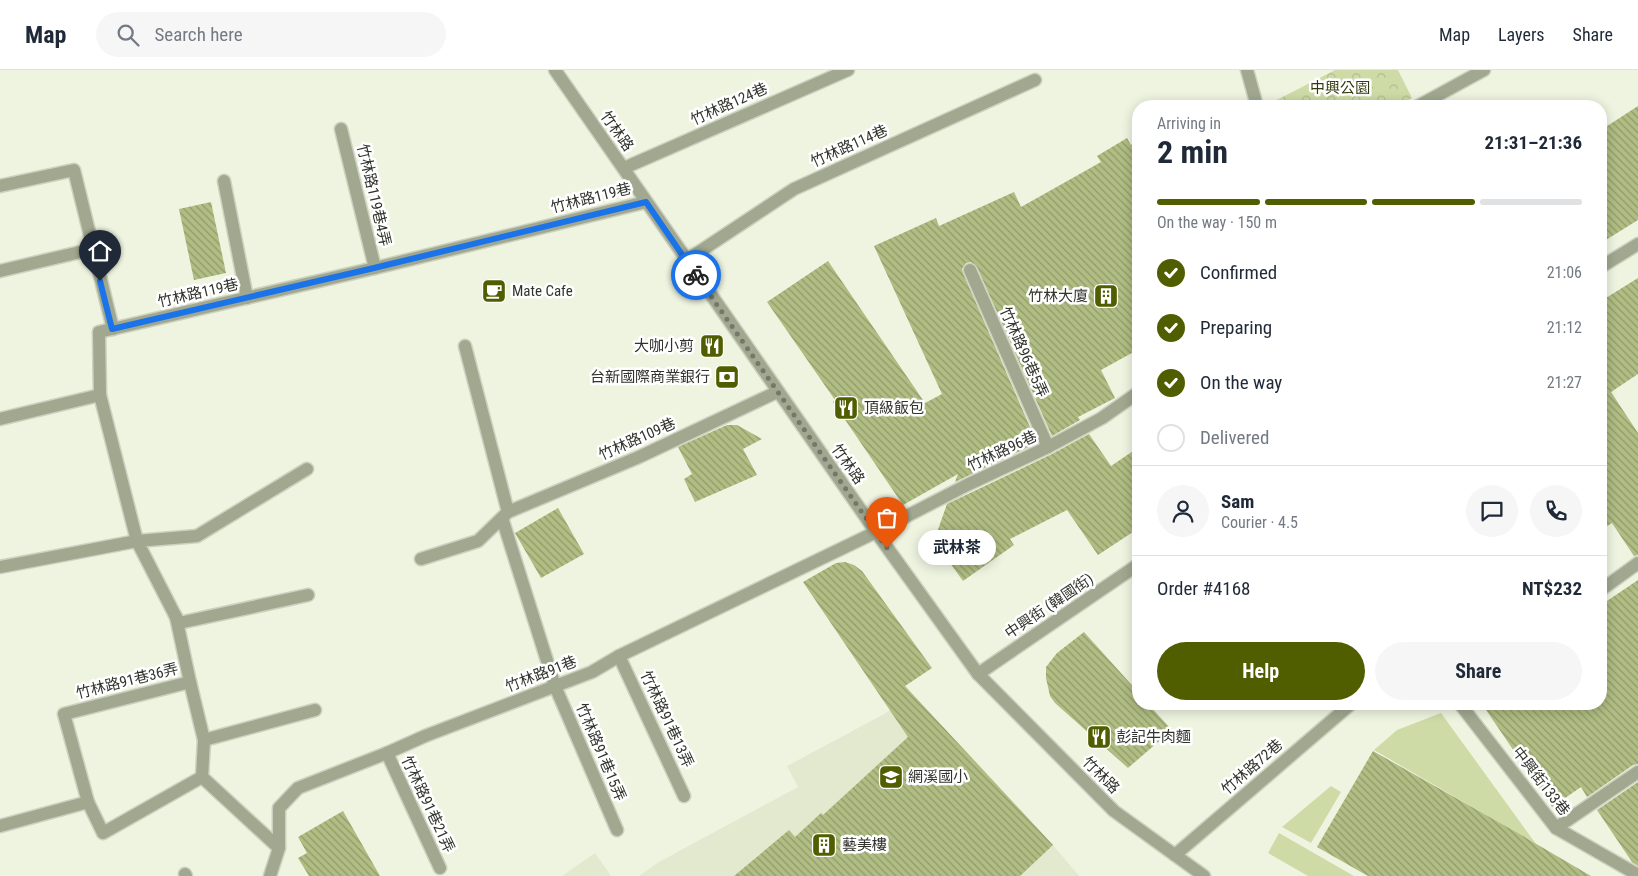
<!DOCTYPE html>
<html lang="en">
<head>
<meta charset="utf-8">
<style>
  body { margin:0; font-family:"Roboto Condensed","Noto Sans TC",sans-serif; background:#f6f6f7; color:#1f2937; height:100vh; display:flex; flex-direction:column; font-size:19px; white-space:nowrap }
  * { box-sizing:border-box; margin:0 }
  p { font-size:16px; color:#747a83 }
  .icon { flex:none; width:28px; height:28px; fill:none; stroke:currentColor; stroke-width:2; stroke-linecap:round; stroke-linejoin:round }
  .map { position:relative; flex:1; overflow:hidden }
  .panel { position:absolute; left:1132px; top:30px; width:475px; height:610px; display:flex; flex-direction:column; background:#fff; border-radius:20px; box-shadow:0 2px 12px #0003 }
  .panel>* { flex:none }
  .pin { position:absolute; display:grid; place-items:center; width:42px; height:42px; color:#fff; margin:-51px -21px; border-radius:50% 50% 50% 0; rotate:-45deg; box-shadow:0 0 5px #0007 }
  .pin .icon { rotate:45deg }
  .courier { position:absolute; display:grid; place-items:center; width:50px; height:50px; margin:-25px; border:4px solid #1a73e8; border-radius:50%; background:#fff; color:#222; box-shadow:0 1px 6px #0007 }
  .bubble { position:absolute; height:35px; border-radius:18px; background:#fff; box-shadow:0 2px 12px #0003; font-size:16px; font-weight:700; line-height:35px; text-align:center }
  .head em { font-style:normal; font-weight:700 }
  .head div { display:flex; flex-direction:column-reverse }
  .head { display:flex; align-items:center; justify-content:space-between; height:85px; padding:0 25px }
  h1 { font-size:32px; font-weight:700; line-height:38px }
  .bar { display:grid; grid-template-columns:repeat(4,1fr); gap:8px 5px; align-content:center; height:60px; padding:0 25px }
  .bar i { height:6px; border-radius:4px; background:#e0e1e3 }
  .bar .on { background:#515e00 }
  .bar p { grid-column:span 4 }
  .line { display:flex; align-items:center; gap:12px; padding:0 25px; border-top:1px solid #e0e1e3 }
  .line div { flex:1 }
  .round { display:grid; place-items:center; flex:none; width:52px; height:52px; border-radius:26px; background:#f6f6f7 }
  ol { padding:0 25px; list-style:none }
  li { display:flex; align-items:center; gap:15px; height:55px }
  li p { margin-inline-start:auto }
  li .icon { padding:5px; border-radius:50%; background:#515e00; color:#fff; stroke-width:4 }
  li:last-child { color:#747a83 }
  li i { width:28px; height:28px; border:2px solid #e0e1e3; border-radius:50% }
  .cta { display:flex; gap:10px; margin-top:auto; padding:10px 25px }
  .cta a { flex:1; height:58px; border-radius:30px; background:#515e00; color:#fff; font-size:20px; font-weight:700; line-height:58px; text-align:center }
  .cta a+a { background:#f6f6f7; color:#1f2937 }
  header { display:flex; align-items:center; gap:30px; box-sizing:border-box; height:70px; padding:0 25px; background:#fff; border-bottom:1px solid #e0e1e3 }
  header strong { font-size:24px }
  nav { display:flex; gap:28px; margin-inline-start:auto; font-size:18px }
  .search { width:350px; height:45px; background:#f6f6f7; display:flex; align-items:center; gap:12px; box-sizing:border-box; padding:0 18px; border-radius:28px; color:#747a83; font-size:19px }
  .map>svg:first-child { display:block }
</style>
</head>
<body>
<header>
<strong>Map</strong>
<div class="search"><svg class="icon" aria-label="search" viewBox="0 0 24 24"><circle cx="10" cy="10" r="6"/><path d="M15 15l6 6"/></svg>Search here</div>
<nav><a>Map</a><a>Layers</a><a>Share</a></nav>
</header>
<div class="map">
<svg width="1638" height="806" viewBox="0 0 1638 806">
  <defs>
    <pattern id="forest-crowns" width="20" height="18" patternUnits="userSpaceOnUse" patternTransform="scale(1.25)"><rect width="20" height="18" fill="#cfdba7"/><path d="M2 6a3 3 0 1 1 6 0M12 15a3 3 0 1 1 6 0" fill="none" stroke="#b2bc90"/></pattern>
    <pattern id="building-back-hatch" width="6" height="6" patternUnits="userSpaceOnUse" patternTransform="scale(1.25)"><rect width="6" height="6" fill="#b0bd83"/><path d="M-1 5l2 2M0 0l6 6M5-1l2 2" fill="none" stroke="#909a6b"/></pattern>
  </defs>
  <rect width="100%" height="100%" fill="#eff4e1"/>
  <g fill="#e2e9ce">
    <polygon points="912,624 1053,775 1079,806 639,806 659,792 798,717 787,696 886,643"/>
    <polygon points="595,783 611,806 562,806"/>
  </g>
  <g fill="#cfdba7">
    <polygon points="1441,643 1536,774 1374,680 1397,660"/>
    <polygon points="1331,716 1341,722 1311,773 1282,757"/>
    <polygon points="1279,763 1354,806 1308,806 1268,783"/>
  </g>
  <polygon fill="url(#forest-crowns)" points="1335,0 1398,0 1412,28 1396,36 1268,36 1267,35"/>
  <g fill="url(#building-back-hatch)">
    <polygon points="1638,36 1638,150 1601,173 1601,60"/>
    <polygon points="1127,68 1131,75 1139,70 1139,279 1101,300 1115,328 1078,347 1080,350 1052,366 977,197 971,192 966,193 962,199 963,203 1037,373 955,412 958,404 903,435 833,332 835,330 767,232 828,191 925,333 942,324 874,176 936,148 939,156 1014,122 1021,137 1101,92 1097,86"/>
    <polygon points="211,132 226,203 194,210 179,139"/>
    <polygon points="1638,208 1638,304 1611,322 1638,363 1638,485 1634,486 1612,453 1601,460 1601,231"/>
    <polygon points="727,355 737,355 762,369 743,379 757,405 695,432 684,409 692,404 678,377"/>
    <polygon points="1089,364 1111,396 1139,377 1139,458 1098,485 1067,440 1010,469 1014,475 963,511 934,471 947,434 1052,384"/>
    <polygon points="558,438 584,484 541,508 515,463"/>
    <polygon points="845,492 854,495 862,501 932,598 905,616 1053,775 1020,806 734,806 789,760 795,767 821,743 823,745 908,667 803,512 836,493"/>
    <polygon points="1638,510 1638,694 1633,695 1587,727 1581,717 1552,737 1482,634 1601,634 1601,535"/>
    <polygon points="1084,562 1139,623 1139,634 1148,634 1172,660 1128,698 1055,633 1050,626 1046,608 1046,597 1057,583"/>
    <polygon points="1373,681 1516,762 1591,806 1368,806 1317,777"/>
    <polygon points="1638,712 1638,796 1632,792 1597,740"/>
    <polygon points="343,741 380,806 309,806 298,788 307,783 298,767"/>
  </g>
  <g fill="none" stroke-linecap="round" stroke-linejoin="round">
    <defs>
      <g id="service">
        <polyline points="1247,0 1257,36"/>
        <polyline points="1418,36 1484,0"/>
        <polyline points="341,59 375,198"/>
        <polyline points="624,98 848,0"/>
        <polyline points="224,111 247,228"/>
        <polyline points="0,116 74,100 113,259"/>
        <polyline points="687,190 794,119 1035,10"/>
        <polyline points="970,200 1048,377"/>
        <polyline points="0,201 93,179"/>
        <polyline points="465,276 508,442"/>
        <polyline points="0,349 100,325"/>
        <polyline points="307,399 197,466 137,471 179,553 308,525"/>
        <polyline points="502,448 555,616 617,760"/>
        <polyline points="421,489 478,471 508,442 639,387 777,322"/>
        <polyline points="0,497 137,471 100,325 99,262 375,198 646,132"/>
        <polyline points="1601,520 1638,493"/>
        <polyline points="176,547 190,612"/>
        <polyline points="619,586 684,726"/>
        <polyline points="1460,634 1556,758 1638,805"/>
        <polyline points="204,670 315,640"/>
        <polyline points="387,683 440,798"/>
        <polyline points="202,707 103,763 88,732 64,644 190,612 204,670 202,707 279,778"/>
        <polyline points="0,756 88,732"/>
        <polyline points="1556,758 1638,702"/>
        <polyline points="1175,785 1351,634"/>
        <polyline points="185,804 186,806"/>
        <polyline points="270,806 279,778 279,738 298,718 387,683 425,666 592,602 619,586 876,462 967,415 1048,377 1102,348 1139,322"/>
      </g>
      <g id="minor">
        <polyline points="555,0 876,462 978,604 1114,741 1204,806"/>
        <polyline points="1601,197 1638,174"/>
        <polyline points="978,604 1139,494"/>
      </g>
    </defs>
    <use href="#service" stroke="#cdd1c0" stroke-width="15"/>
    <use href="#minor" stroke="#cdd1c0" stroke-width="15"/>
    <polyline stroke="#9da193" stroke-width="3" stroke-dasharray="1 4" stroke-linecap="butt" points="1129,143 1139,160"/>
    <use href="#service" stroke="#a1a88f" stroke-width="12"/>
    <use href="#minor" stroke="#a1a88f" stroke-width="12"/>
  </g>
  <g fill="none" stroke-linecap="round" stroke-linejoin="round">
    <polyline stroke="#74776b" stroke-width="5" stroke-dasharray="0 9" points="696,205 887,478"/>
    <polyline stroke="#1a73e8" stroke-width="6" points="100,211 112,259 374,198 646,132 696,205"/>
  </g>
  <defs>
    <symbol id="cafe-square" viewBox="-11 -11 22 22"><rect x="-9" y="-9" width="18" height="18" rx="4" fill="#515e00" stroke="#fff"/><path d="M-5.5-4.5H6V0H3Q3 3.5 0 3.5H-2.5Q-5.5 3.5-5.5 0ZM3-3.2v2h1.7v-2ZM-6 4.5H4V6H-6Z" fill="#fff"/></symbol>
    <symbol id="building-square" viewBox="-11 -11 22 22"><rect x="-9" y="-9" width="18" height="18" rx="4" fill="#515e00" stroke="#fff"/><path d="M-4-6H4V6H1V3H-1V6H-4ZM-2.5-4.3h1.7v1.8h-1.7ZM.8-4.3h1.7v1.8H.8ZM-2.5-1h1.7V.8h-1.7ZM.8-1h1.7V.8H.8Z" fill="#fff"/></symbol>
    <symbol id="restaurant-square" viewBox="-11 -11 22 22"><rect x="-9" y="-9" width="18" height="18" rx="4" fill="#515e00" stroke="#fff"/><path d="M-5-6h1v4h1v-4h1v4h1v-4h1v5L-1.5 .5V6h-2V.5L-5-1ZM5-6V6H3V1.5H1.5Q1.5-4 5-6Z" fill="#fff"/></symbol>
    <symbol id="bank-square" viewBox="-11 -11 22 22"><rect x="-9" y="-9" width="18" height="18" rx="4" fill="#515e00" stroke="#fff"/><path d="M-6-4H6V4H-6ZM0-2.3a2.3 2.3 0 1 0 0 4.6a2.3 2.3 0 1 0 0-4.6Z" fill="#fff"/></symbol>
    <symbol id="school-square" viewBox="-11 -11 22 22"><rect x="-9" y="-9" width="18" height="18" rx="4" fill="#515e00" stroke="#fff"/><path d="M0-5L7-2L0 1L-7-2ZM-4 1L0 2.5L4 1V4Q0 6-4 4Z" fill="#fff"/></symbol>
  </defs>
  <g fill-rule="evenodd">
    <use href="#cafe-square" x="480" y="207" width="28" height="28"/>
    <use href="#building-square" x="1092" y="212" width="28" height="28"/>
    <use href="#restaurant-square" x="698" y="262" width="28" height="28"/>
    <use href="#bank-square" x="713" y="293" width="28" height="28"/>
    <use href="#restaurant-square" x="832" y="324" width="28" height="28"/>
    <use href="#restaurant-square" x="1085" y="653" width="28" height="28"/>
    <use href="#school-square" x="877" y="693" width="28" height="28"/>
    <use href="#building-square" x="810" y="761" width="28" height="28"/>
  </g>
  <g text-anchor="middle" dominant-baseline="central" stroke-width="5" stroke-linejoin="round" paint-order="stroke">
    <g font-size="15" fill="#343b0f" stroke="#fff">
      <text x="1340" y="18">中興公園</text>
    </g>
    <g font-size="15" fill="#31332c" stroke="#fff">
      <text transform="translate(729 34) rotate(-24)">竹林路124巷</text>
      <text transform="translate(617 61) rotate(55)">竹林路</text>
      <text transform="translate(849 76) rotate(-24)">竹林路114巷</text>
      <text transform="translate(374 125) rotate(77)">竹林路119巷4弄</text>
      <text transform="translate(591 128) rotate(-14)">竹林路119巷</text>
      <text transform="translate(198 223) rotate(-13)">竹林路119巷</text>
      <text transform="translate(1024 282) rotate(66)">竹林路96巷5弄</text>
      <text transform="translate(637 369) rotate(-24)">竹林路109巷</text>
      <text transform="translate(1002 381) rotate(-25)">竹林路96巷</text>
      <text transform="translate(848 394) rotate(55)">竹林路</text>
      <text transform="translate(1049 536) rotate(-34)">中興街 (韓國街)</text>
      <text transform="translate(541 604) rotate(-21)">竹林路91巷</text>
      <text transform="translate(127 611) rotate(-14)">竹林路91巷36弄</text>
      <text transform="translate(667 649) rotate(65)">竹林路91巷13弄</text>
      <text transform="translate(601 682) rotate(67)">竹林路91巷15弄</text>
      <text transform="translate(1252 697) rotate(-41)">竹林路72巷</text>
      <text transform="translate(1101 705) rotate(45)">竹林路</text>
      <text transform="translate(1541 711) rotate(52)">中興街133巷</text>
      <text transform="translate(428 734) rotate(65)">竹林路91巷21弄</text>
    </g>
    <g font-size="15" fill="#31332c" stroke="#fff" text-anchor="start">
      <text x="512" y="221">Mate Cafe</text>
      <text x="1088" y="226" text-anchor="end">竹林大廈</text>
      <text x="694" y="276" text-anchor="end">大咖小剪</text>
      <text x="710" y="307" text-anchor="end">台新國際商業銀行</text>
      <text x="864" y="338">頂級飯包</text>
      <text x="1116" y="667">彭記牛肉麵</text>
      <text x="908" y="707">網溪國小</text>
      <text x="842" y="775">藝美樓</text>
    </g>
  </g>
</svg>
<div class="pin" style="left:887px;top:478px;background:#ea580c"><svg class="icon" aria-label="bag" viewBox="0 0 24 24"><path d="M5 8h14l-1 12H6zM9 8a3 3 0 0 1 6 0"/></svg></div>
<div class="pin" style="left:100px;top:211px;background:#1f2937"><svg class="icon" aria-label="home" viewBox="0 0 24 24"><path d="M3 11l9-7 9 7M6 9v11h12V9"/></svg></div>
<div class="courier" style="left:696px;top:205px"><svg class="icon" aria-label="bike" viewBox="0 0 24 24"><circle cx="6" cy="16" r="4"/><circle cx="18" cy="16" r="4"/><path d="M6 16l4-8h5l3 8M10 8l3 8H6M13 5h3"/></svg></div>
<div class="bubble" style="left:918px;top:460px;width:78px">武林茶</div>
<section class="panel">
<div class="head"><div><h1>2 min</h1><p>Arriving in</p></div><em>21:31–21:36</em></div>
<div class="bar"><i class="on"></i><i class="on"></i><i class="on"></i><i></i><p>On the way · 150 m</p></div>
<ol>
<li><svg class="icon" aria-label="check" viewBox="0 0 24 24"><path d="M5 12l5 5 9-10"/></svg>Confirmed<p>21:06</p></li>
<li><svg class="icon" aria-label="check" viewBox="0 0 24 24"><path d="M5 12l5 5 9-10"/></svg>Preparing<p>21:12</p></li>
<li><svg class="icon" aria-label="check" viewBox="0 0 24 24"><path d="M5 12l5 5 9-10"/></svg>On the way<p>21:27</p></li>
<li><i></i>Delivered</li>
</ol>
<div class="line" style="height:90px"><a class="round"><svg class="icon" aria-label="person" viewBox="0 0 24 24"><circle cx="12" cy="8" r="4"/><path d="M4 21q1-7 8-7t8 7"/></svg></a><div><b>Sam</b><p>Courier · 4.5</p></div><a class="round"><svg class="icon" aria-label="chat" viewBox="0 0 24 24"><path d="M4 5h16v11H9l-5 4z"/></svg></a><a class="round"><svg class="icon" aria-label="phone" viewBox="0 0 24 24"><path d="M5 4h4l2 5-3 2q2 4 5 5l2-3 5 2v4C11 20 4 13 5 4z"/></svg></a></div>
<div class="line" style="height:65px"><div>Order #4168</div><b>NT$232</b></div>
<div class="cta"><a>Help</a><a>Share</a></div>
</section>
</div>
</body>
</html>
